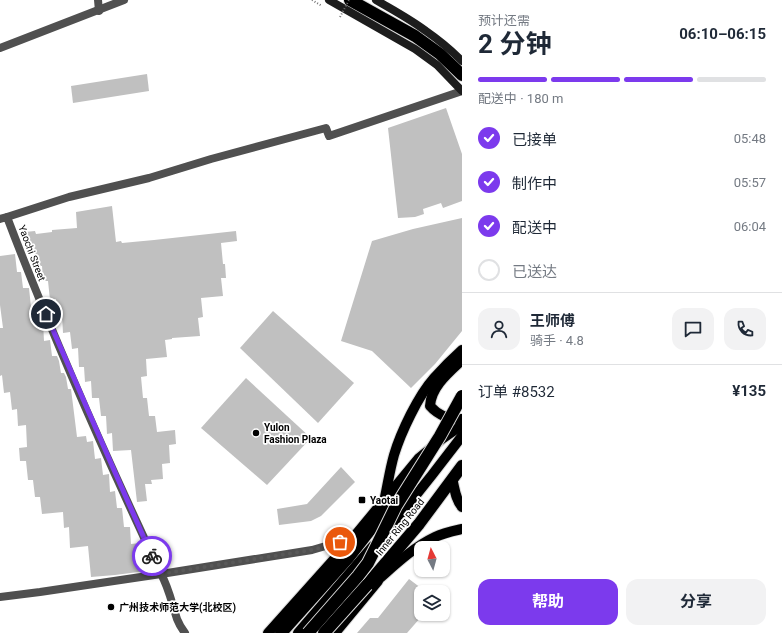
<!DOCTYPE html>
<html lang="zh">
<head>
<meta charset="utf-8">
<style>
  body { margin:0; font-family:Roboto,"Noto Sans SC",sans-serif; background:#f2f2f3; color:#1f2937; height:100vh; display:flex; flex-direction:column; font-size:15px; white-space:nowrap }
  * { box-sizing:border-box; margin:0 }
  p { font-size:13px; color:#747a83 }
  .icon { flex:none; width:22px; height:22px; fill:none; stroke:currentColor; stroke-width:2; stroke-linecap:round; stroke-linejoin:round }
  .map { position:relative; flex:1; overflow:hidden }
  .side { display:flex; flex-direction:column; background:#fff; width:320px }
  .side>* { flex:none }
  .needle { width:26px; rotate:354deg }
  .controls { position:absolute; left:414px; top:541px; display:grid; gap:8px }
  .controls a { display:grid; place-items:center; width:36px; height:36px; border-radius:8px; background:#fff; box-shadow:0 1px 3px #0004; font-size:20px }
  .pin { position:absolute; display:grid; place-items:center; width:34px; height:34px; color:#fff; margin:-17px; border:2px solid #fff; border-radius:50%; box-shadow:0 1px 4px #0007 }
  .courier { position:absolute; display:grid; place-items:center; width:40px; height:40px; margin:-20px; border:3px solid #7c3aed; border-radius:50%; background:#fff; color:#222; box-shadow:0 1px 5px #0007 }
  .headline em { font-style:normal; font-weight:700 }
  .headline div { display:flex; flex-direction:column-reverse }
  .headline { display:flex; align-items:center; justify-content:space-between; height:68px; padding:0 16px }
  h1 { font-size:26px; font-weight:700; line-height:30px }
  .bar { display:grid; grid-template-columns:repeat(4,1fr); gap:6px 4px; align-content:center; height:48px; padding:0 16px }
  .bar i { height:5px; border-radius:3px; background:#e0e1e3 }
  .bar .active { background:#7c3aed }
  .bar p { grid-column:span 4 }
  .line { display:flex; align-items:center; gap:10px; padding:0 16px; border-top:1px solid #e0e1e3 }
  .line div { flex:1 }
  .round { display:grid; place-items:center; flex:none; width:42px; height:42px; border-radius:12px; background:#f2f2f3 }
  ol { padding:0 16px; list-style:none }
  li { display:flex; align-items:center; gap:12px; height:44px }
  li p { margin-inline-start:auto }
  li .icon { padding:4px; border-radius:50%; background:#7c3aed; color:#fff; stroke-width:4 }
  li:last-child { color:#747a83 }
  li i { width:22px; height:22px; border:2px solid #e0e1e3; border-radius:50% }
  .cta { display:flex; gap:8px; margin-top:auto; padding:8px 16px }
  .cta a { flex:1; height:46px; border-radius:12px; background:#7c3aed; color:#fff; font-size:16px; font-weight:700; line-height:46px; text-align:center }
  .cta a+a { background:#f2f2f3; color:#1f2937 }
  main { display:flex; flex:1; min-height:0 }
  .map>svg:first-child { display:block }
</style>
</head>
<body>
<main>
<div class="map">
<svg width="462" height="633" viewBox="0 0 462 633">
  <rect width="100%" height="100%" fill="#fff"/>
  <g fill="#c0c0c0">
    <polygon points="147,74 149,91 73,103 71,86"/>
    <polygon points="446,108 462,154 462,201 443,208 441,203 423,209 424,214 415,217 398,218 388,128"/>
    <polygon points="112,206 116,242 121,241 122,243 154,240 236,231 237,241 221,243 223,264 225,264 226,278 221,278 223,296 201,298 203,317 198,318 200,336 172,338 172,339 165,340 167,357 146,359 147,376 141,377 143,398 147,398 149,416 155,416 157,432 175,430 176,444 169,445 170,463 162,464 163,479 151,480 152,484 145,484 147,501 137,502 131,450 113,451 112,433 107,434 106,416 101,416 99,398 92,398 91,381 85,382 84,367 79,367 78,348 72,349 70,332 63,333 62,315 57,315 56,299 50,300 48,281 43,281 42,266 37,266 34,244 26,245 25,232 35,231 36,234 52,232 52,230 77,228 76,212"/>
    <polygon points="462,218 462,331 435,364 411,388 372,351 341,341 372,241 413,229"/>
    <polygon points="15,254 17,272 21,272 23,288 29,288 31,307 35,306 37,323 43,322 44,341 50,340 52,356 57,356 59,361 61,373 64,373 66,377 68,389 71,389 77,437 86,436 87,442 93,441 95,459 101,458 103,475 109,474 110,492 115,491 117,508 122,508 124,527 130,527 131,544 140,543 142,559 145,559 146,571 115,575 91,577 88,546 70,548 69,527 64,528 63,512 42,514 40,497 35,497 33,480 28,480 26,461 20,461 19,448 27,447 26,425 18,426 17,409 12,410 10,392 4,393 2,375 0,376 0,328 3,328 0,305 0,256"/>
    <polygon points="273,311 354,383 318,423 240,348"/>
    <polygon points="246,378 311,438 267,485 201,428"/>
    <polygon points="341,467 355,482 321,516 311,521 279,525 277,509 307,504"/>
    <polygon points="409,579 421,588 421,617 407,633 357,633 370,618 378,618"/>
  </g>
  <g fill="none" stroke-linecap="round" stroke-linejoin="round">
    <defs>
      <g id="primary">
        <path d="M 462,360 C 448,373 431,387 430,406 C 438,415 450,420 462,419"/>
        <path d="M 453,482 C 455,491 456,500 462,507"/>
        <path d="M 385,497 C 388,483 390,469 394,455 C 401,432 418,396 434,378 C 443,368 452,359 462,350"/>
        <polyline points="388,530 432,475 462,436"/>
        <path d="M 380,578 C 397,563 414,547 435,537 C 443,533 453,531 462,529"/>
        <polyline points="268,633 353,538 419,458 442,439 462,425"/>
        <polyline points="298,633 373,546"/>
        <polyline points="335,633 378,581"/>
      </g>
      <g id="highway">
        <polyline points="350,0 415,36 440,54 462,75"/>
        <polyline points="367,585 419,524 462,466"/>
        <polyline points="281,633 348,558 377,521 400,492"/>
      </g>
    </defs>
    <use href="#primary" stroke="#dbdbdb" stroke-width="12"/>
    <use href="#highway" stroke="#dbdbdb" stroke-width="14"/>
    <polyline stroke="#727272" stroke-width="2" stroke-dasharray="1 2" stroke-linecap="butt" points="312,0 322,6"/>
    <g stroke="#505050" stroke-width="8">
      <polyline points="98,0 99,11"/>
      <polyline points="0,48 124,0"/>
      <polyline points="7,217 69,197 149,178 211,159 326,128 329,136 462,91"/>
      <path d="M 0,219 L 7,217 C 53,338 106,457 161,574 C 169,588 172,604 177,619 C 179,624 182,629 185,633"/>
      <polyline points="0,597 40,592 161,574 312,550 353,538"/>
    </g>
    <g stroke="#1d1d1d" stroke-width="8">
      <polyline points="329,0 415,49 437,65 462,91"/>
      <path d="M 376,0 C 393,10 410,19 426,31 C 439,40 451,50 462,61"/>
    </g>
    <use href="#primary" stroke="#000" stroke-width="10"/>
    <use href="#highway" stroke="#000" stroke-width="12"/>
    <defs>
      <g id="highway-bridge">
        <polyline points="308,633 358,576 368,563 376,547 396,506 440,436 462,396"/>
        <polyline points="324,633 367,585"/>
      </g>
    </defs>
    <use href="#highway-bridge" stroke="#dbdbdb" stroke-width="14" stroke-linecap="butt"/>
    <polyline stroke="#727272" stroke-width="2" stroke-dasharray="1 2" stroke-linecap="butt" points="340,17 349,0"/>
    <use href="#highway-bridge" stroke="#000" stroke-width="12"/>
  </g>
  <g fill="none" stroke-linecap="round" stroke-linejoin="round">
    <polyline stroke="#595959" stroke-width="4" stroke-dasharray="0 7.2" points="152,556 160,574 312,550 340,542"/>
    <polyline stroke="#7c3aed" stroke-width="5" points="46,314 114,470 152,556"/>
  </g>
  <g fill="#000" stroke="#fff" stroke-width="1.5">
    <circle cx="256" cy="433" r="4"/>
    <rect x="358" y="496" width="8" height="8" rx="2"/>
    <circle cx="111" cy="607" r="4"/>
  </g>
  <g text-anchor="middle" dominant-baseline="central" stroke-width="3.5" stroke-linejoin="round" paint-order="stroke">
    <g font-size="10" fill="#000" stroke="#fff">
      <text transform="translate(32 253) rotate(69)">Yaochi Street</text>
      <text transform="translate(400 527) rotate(-51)">Inner Ring Road</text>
    </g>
    <g font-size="10" font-weight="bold" fill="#000" stroke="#fff" text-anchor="start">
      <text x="264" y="427">Yulon<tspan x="264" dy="12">Fashion Plaza</tspan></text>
      <text x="370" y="500">Yaotai</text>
      <text x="119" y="607">广州技术师范大学(北校区)</text>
    </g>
  </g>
</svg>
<div class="controls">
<a><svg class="needle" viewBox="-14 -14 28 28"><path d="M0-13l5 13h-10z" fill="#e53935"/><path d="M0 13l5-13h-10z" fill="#747a83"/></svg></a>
<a><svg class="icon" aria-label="layers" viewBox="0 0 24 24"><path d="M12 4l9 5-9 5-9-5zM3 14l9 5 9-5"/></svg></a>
</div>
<div class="pin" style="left:340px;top:542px;background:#ea580c"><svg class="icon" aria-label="bag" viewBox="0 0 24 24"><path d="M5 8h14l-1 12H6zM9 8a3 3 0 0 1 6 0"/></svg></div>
<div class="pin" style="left:46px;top:314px;background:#1f2937"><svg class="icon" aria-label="home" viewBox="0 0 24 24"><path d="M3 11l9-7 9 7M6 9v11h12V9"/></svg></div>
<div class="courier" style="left:152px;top:556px"><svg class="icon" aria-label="bike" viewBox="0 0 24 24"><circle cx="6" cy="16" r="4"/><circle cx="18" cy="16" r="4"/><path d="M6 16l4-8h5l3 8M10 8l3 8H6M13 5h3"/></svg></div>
</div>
<section class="side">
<div class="headline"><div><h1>2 分钟</h1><p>预计还需</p></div><em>06:10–06:15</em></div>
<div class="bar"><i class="active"></i><i class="active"></i><i class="active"></i><i></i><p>配送中 · 180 m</p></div>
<ol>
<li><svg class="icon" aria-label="check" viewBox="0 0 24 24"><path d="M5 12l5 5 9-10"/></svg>已接单<p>05:48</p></li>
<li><svg class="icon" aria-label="check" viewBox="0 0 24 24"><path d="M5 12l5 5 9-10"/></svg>制作中<p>05:57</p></li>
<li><svg class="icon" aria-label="check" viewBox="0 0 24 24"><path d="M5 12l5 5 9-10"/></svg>配送中<p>06:04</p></li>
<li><i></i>已送达</li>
</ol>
<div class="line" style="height:72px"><a class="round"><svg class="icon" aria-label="person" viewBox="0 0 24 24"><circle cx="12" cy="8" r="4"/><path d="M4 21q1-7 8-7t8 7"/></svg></a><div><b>王师傅</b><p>骑手 · 4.8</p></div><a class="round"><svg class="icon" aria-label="chat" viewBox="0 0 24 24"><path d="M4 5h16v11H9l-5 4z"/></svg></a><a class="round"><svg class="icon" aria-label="phone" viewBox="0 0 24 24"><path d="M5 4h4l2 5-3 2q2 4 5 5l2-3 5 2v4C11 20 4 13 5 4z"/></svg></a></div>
<div class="line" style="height:52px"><div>订单 #8532</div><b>¥135</b></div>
<div class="cta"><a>帮助</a><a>分享</a></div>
</section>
</main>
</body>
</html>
